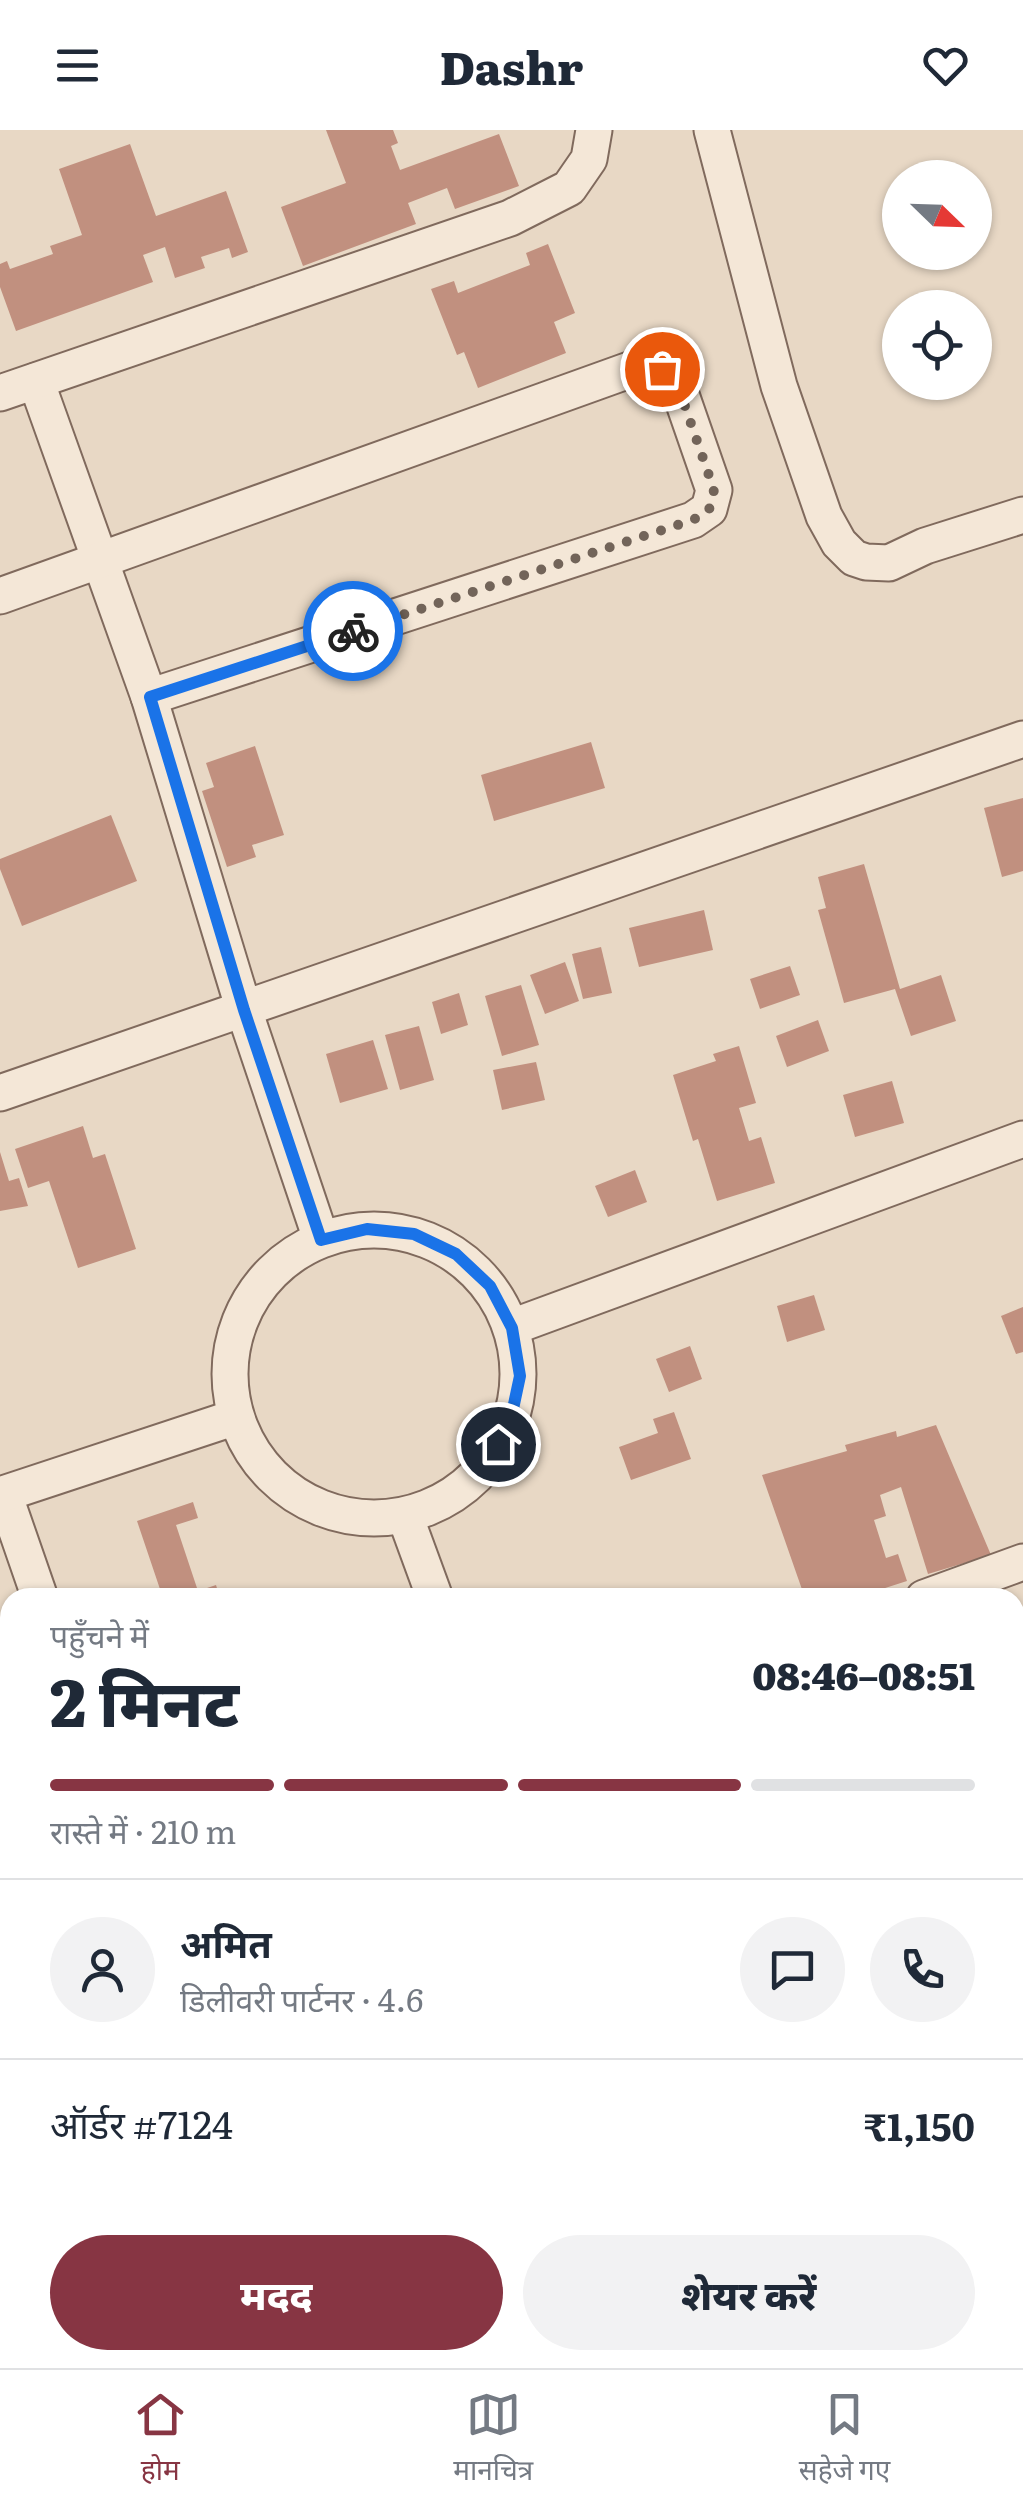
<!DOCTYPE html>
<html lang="hi">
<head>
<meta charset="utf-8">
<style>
  body { margin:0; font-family:Literata,"Noto Sans Devanagari",serif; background:#f2f2f3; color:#1f2937; height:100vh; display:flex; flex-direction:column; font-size:38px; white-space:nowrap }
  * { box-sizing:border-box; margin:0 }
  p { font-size:32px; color:#747a83 }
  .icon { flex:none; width:55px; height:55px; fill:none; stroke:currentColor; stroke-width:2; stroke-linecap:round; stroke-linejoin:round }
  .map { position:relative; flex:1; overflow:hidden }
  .side { position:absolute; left:0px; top:1458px; width:1025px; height:782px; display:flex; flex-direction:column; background:#fff; border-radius:30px 30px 0 0; box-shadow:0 2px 8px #0004 }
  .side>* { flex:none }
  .needle { width:65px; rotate:113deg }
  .fabs { position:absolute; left:882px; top:30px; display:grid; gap:20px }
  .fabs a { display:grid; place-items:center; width:110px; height:110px; border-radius:50%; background:#fff; box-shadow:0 2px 8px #0004; font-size:50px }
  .pin { position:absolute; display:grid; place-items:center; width:85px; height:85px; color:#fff; margin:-42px; border:5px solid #fff; border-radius:50%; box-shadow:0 2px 10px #0007 }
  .courier { position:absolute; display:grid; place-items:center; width:100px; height:100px; margin:-50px; border:8px solid #1a73e8; border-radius:50%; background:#fff; color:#222; box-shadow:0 2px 12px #0007 }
  .head em { font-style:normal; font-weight:800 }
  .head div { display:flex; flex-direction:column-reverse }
  .head { display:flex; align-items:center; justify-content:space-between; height:170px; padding:0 50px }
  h1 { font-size:65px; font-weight:800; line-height:75px }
  .bar { display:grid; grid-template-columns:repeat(4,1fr); gap:15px 10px; align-content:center; height:120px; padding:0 50px }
  .bar i { height:12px; border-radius:8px; background:#e0e1e3 }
  .bar .selected { background:#873543 }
  .bar p { grid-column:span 4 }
  .line { display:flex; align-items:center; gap:25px; padding:0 50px; border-top:2px solid #e0e1e3 }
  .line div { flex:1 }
  .round { display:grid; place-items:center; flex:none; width:105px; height:105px; border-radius:52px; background:#f2f2f3 }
  .primary-button { display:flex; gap:20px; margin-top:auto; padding:20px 50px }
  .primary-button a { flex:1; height:115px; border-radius:60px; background:#873543; color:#fff; font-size:40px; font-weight:800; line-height:115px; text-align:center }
  .primary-button a+a { background:#f2f2f3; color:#1f2937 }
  header { display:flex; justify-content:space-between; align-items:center; height:130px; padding:0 50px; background:#fff; font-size:45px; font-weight:800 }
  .tab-bar { display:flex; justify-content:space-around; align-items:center; height:140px; border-top:2px solid #e0e1e3; background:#fff; font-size:28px; color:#747a83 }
  .tab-bar a { display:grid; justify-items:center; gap:5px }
  .tab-bar .selected { color:#873543 }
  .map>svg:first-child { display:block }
</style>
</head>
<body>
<header><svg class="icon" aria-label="menu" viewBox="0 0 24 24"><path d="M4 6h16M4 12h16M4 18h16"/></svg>Dashr<svg class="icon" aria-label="heart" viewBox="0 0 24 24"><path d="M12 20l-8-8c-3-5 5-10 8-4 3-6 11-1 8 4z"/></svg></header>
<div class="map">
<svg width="1023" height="2238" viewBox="0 0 1023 2238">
  <rect width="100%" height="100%" fill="#e8d8c5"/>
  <g fill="#c1907f">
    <polygon points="326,0 393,0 398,13 391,16 400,40 499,4 519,56 455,79 447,58 408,73 416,94 303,136 281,77 346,53"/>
    <polygon points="130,14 156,86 226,61 248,122 232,128 229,118 201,127 205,138 175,148 165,117 143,125 153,152 16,201 0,157 0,134 7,131 10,139 53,124 50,116 82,105 59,39"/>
    <polygon points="548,114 575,183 554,192 566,223 478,258 464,222 457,225 431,159 454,151 458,163 530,135 526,123"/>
    <polygon points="591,612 605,658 494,691 481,645"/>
    <polygon points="255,616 284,705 252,715 256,727 227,737 202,661 214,657 206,633"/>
    <polygon points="1023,668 1023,741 1002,747 984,678"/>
    <polygon points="111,685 137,751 22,796 0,739 0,729"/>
    <polygon points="864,734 900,859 941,845 956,891 911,906 895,859 844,873 818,780 826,778 818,747"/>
    <polygon points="704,780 713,820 639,837 629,798"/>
    <polygon points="601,817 612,863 583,869 572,824"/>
    <polygon points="565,832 579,871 545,884 530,845"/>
    <polygon points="790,836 800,865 760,879 750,849"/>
    <polygon points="521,855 539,915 502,926 485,866"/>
    <polygon points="459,863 468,895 441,904 432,872"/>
    <polygon points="818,890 829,921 787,937 776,906"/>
    <polygon points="419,896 434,950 400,960 385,905"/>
    <polygon points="373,910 388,959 340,973 326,924"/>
    <polygon points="739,916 756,973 739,978 749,1011 761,1007 775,1053 717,1071 698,1009 693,1011 673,945 716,931 713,924"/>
    <polygon points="536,932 545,970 502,980 493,940"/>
    <polygon points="892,951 904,993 855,1007 843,965"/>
    <polygon points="83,996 93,1028 105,1024 136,1119 78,1138 49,1051 28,1058 15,1019"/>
    <polygon points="0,1022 9,1051 19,1048 28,1076 0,1081"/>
    <polygon points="635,1040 647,1072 608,1087 595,1056"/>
    <polygon points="814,1165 825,1200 787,1212 777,1176"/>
    <polygon points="1023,1177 1023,1222 1016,1224 1001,1186"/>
    <polygon points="690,1216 702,1249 669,1262 656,1229"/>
    <polygon points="674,1282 691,1329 631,1350 619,1317 658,1303 653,1289"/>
    <polygon points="936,1295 991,1425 928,1444 901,1357 880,1365 886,1386 874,1390 886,1428 898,1424 907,1451 854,1468 805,1468 762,1345 847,1321 845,1315 896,1301 897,1307"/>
    <polygon points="193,1372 198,1388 176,1395 198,1461 216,1455 220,1468 163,1468 137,1391"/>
    <polygon points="1023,1560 1023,1624 1015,1627 1015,1563"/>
    <polygon points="10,1596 10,1665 9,1665 0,1637 0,1599"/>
    <polygon points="1023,1629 1023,1766 1015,1747 1015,1652 1022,1649 1015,1632"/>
    <polygon points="10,1790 10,1850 0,1854 0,1794"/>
    <polygon points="10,2014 10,2160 0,2165 0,2018"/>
    <polygon points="76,2230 102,2230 105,2238 62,2238 61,2235"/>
    <polygon points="163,2230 211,2230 214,2238 166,2238"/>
  </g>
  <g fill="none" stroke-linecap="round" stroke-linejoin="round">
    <defs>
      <g id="minor">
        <polyline points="712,0 779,256 824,386 839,413 854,428 866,432 889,433 925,416 1023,385"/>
        <polyline points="36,251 149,567 244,880 321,1109"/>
        <polyline points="0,263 510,88 569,58 589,29 594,0"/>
        <polyline points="0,466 635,238 661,239 679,259 714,360 709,379 693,390 149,567"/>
        <polyline points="0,963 1023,609"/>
        <circle cx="374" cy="1244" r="144"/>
        <polyline points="512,1197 1023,1009"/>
        <polyline points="4,1364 40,1468"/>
        <polyline points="0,1365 236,1287"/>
        <polyline points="405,1386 435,1468"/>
        <polyline points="924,1468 1023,1432"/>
        <polyline points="0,1768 10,1765"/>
        <polyline points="1015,1802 1023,1799"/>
        <polyline points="1015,2020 1023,2043"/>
        <polyline points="0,2205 10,2202"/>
        <polyline points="299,2230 301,2238"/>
        <polyline points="716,2230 719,2238"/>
      </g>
    </defs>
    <use href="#minor" stroke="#806a5d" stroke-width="39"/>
    <use href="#minor" stroke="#f4e7d7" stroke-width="35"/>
  </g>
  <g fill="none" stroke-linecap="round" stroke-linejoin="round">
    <polyline stroke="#726459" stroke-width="10" stroke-dasharray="0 18" points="353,501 693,390 709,380 714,360 679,259 662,239"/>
    <polyline stroke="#1a73e8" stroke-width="12" points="353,501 150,567 244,880 321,1110 367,1099 414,1104 456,1124 490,1156 512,1198 520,1246 510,1293 498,1314"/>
  </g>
</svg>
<div class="fabs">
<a><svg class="needle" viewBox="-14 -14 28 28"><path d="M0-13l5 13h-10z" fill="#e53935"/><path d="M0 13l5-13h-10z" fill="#747a83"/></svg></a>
<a><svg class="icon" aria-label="locate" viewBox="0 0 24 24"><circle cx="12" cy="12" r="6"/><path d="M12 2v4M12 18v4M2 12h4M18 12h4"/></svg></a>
</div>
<div class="pin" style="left:662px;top:239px;background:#ea580c"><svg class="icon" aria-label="bag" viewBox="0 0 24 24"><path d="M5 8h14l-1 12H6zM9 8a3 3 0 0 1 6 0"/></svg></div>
<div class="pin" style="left:498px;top:1314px;background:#1f2937"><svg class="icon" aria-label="home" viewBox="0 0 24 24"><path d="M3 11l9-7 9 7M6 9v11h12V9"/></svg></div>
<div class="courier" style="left:353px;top:501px"><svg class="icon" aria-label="bike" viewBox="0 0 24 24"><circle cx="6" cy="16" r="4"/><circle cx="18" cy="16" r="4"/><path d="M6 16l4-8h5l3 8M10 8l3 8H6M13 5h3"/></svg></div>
<section class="side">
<div class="head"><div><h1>2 मिनट</h1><p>पहुँचने में</p></div><em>08:46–08:51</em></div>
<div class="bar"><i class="selected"></i><i class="selected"></i><i class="selected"></i><i></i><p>रास्ते में · 210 m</p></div>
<div class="line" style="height:180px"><a class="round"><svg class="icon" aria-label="person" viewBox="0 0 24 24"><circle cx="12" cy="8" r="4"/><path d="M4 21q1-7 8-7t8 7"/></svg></a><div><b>अमित</b><p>डिलीवरी पार्टनर · 4.6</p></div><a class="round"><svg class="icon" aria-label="chat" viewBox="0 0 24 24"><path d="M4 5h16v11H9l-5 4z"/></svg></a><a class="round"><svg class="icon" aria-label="phone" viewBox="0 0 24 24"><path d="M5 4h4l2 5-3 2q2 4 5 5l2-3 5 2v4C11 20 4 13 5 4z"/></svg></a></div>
<div class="line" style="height:130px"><div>ऑर्डर #7124</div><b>₹1,150</b></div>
<div class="primary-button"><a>मदद</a><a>शेयर करें</a></div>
</section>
</div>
<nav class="tab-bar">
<a class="selected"><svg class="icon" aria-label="home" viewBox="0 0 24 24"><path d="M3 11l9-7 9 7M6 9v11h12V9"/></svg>होम</a>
<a><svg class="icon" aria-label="map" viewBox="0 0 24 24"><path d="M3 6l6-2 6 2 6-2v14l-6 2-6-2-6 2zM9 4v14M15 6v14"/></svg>मानचित्र</a>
<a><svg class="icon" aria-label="saved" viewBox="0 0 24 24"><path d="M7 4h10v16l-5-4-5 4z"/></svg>सहेजे गए</a>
</nav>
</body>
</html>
